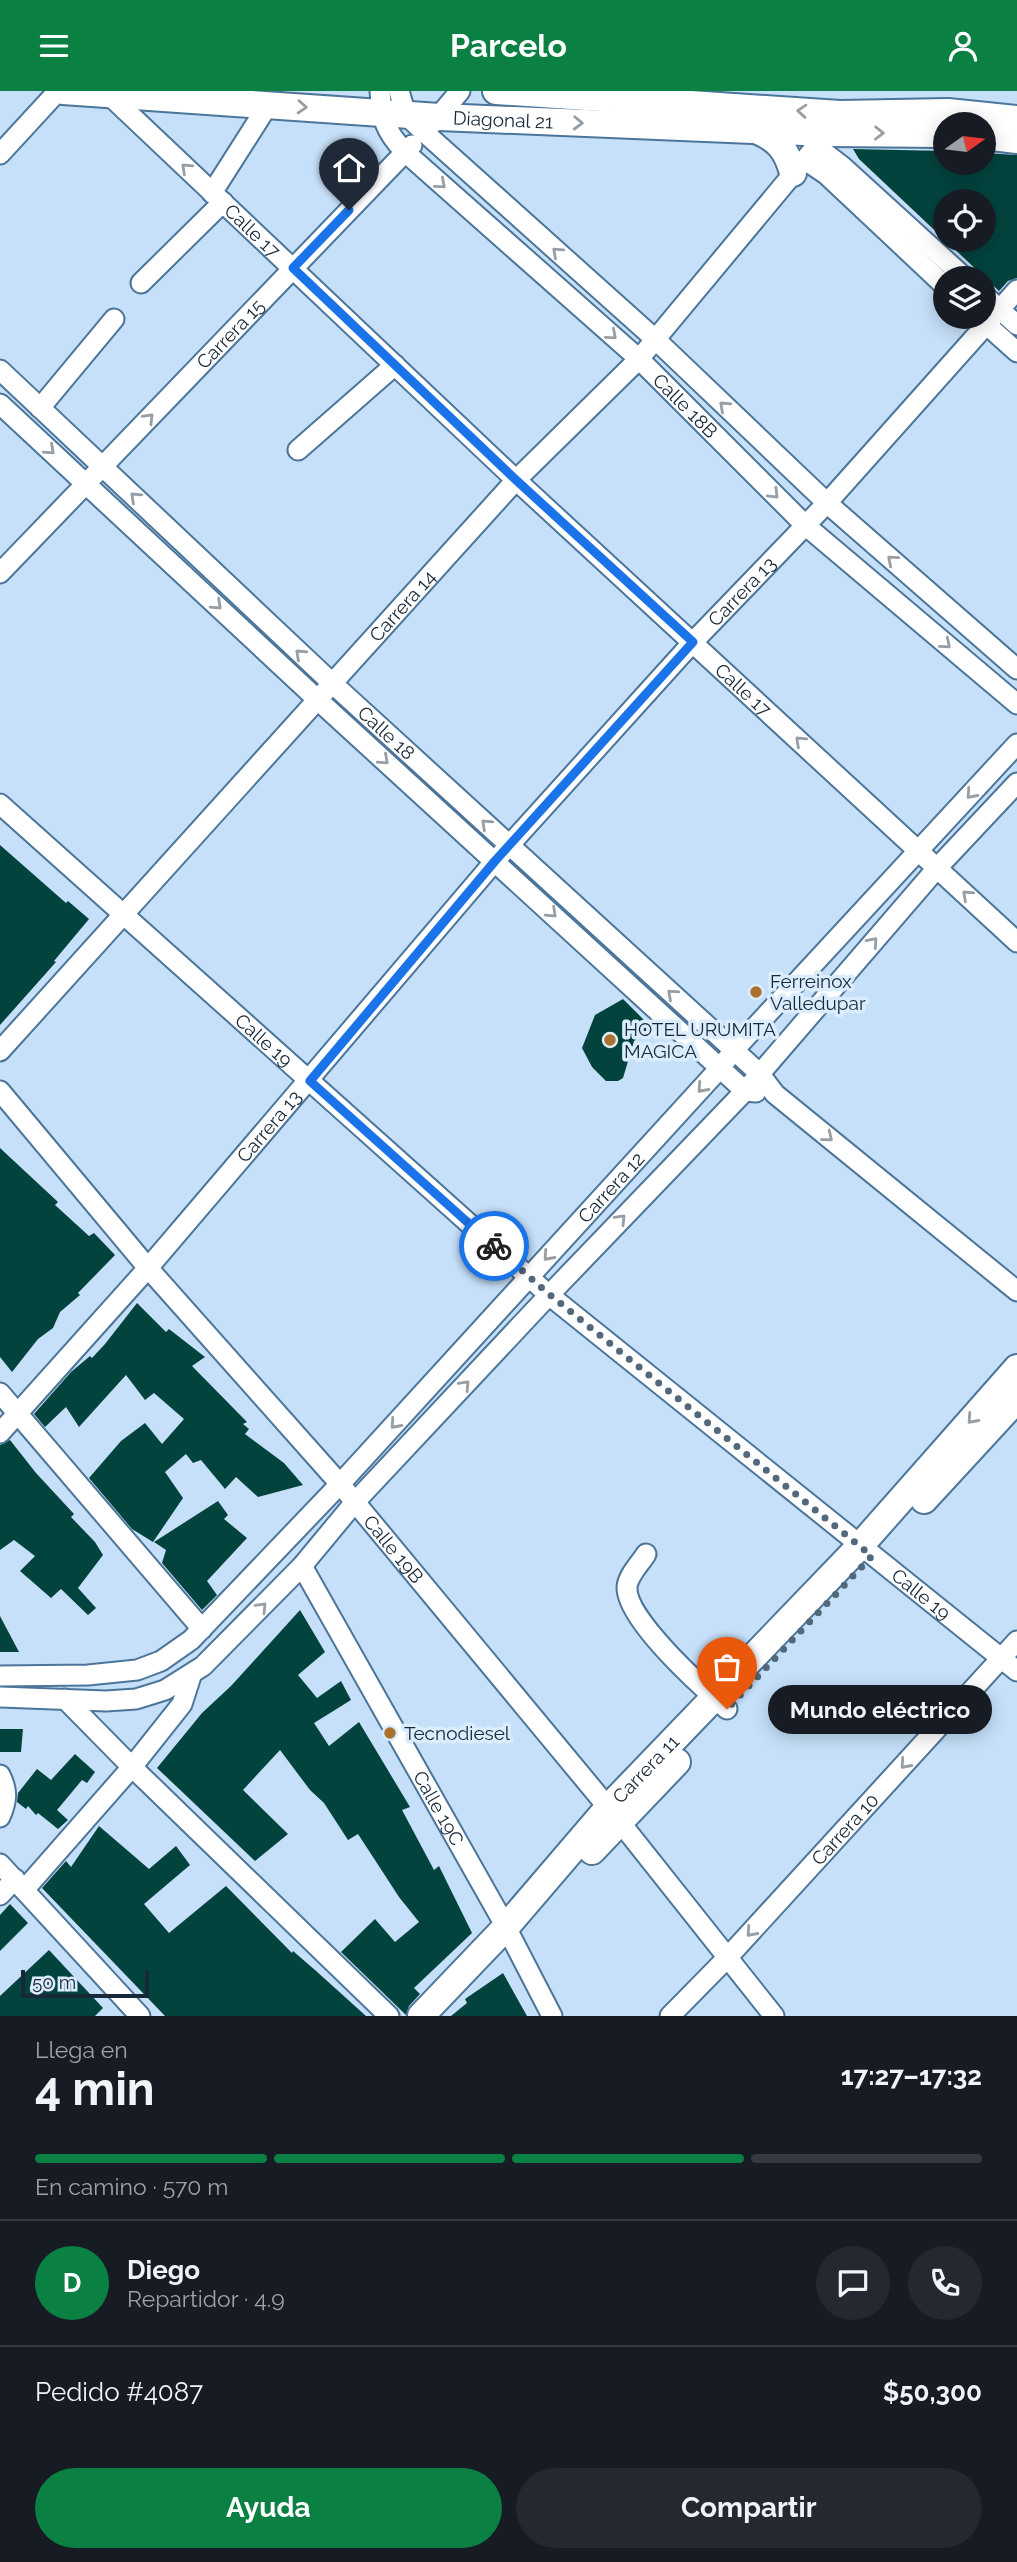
<!DOCTYPE html>
<html lang="es">
<head>
<meta charset="utf-8">
<style>
  body { margin:0; font-family:Raleway,sans-serif; background:#242831; color:#f1f3f6; height:100vh; display:flex; flex-direction:column; font-size:26px; white-space:nowrap }
  * { box-sizing:border-box; margin:0 }
  p { font-size:23px; color:#9ea1a6 }
  .icon { flex:none; width:38px; height:38px; fill:none; stroke:currentColor; stroke-width:2; stroke-linecap:round; stroke-linejoin:round }
  .map { position:relative; height:1925px; overflow:hidden }
  .details { display:flex; flex-direction:column; background:#171b24; flex:1 }
  .details>* { flex:none }
  .needle { width:46px; rotate:76deg }
  .buttons { position:absolute; left:933px; top:21px; display:grid; gap:14px }
  .buttons a { display:grid; place-items:center; width:63px; height:63px; border-radius:50%; background:#171b24; box-shadow:0 4px 18px #0003; font-size:35px }
  .scale { position:absolute; left:21px; bottom:18px; width:128px; box-sizing:border-box; padding-left:7px; border:4px solid #172838; border-top:0; font-size:19px; line-height:24px; white-space:nowrap; color:#172838; -webkit-text-stroke:5px #dbedfd; paint-order:stroke }
  .pin { position:absolute; display:grid; place-items:center; width:60px; height:60px; color:#fff; margin:-72px -30px; border-radius:50% 50% 50% 0; rotate:-45deg; box-shadow:0 0 7px #0007 }
  .pin .icon { rotate:45deg }
  .courier { position:absolute; display:grid; place-items:center; width:70px; height:70px; margin:-35px; border:5px solid #1a73e8; border-radius:50%; background:#fff; color:#222; box-shadow:0 2px 9px #0007 }
  .bubble { position:absolute; height:49px; border-radius:24px; background:#171b24; box-shadow:0 4px 18px #0003; font-size:23px; font-weight:700; line-height:49px; text-align:center }
  .overview em { font-style:normal; font-weight:700 }
  .overview div { display:flex; flex-direction:column-reverse }
  .overview { display:flex; align-items:center; justify-content:space-between; height:119px; padding:0 35px }
  h1 { font-size:46px; font-weight:700; line-height:52px }
  .bar { display:grid; grid-template-columns:repeat(4,1fr); gap:10px 7px; align-content:center; height:84px; padding:0 35px }
  .bar i { height:9px; border-radius:5px; background:#363941 }
  .bar .on { background:#0b8043 }
  .bar p { grid-column:span 4 }
  .line { display:flex; align-items:center; gap:18px; padding:0 35px; border-top:2px solid #363941 }
  .line div { flex:1 }
  .round { display:grid; place-items:center; flex:none; width:74px; height:74px; border-radius:37px; background:#242831 }
  .primary-button { display:flex; gap:14px; margin-top:auto; padding:14px 35px }
  .primary-button a { flex:1; height:80px; border-radius:42px; background:#0b8043; color:#fff; font-size:28px; font-weight:700; line-height:80px; text-align:center }
  .primary-button a+a { background:#242831; color:#f1f3f6 }
  header { display:flex; justify-content:space-between; align-items:center; height:91px; padding:0 35px; background:#0b8043; color:#fff; font-size:32px; font-weight:700 }
  .map>svg:first-child { display:block }
</style>
</head>
<body>
<header><svg class="icon" aria-label="menu" viewBox="0 0 24 24"><path d="M4 6h16M4 12h16M4 18h16"/></svg>Parcelo<svg class="icon" aria-label="person" viewBox="0 0 24 24"><circle cx="12" cy="8" r="4"/><path d="M4 21q1-7 8-7t8 7"/></svg></header>
<div class="map">
<svg width="1017" height="1925" viewBox="0 0 1017 1925">
  <rect width="100%" height="100%" fill="#c6e0f9"/>
  <g fill="#03433e" fill-rule="evenodd">
    <path d="M 853,58 L 945,60 L 945,72 L 984,72 L 984,62 L 1017,64 L 1017,187 L 1008,190 L 999,200 L 859,68 ZM 945,110 L 984,110 L 984,149 L 945,149 Z"/>
    <polygon points="0,754 66,812 68,810 89,828 54,870 56,871 0,934"/>
    <polygon points="623,908 647,932 646,940 634,950 623,987 618,990 606,990 592,976 582,957 595,924"/>
    <polygon points="0,1057 58,1111 55,1114 89,1145 94,1142 115,1164 78,1202 80,1204 60,1221 53,1237 38,1248 12,1281 0,1266"/>
    <polygon points="137,1212 166,1241 169,1238 205,1266 192,1275 247,1331 243,1333 249,1338 245,1343 284,1372 303,1394 258,1406 236,1386 225,1398 201,1369 193,1372 186,1363 165,1381 183,1407 153,1451 132,1438 89,1387 121,1350 145,1332 162,1353 184,1328 154,1302 145,1309 126,1284 79,1336 66,1316 45,1336 34,1323 71,1281 90,1265 92,1267 105,1253"/>
    <polygon points="10,1349 36,1382 74,1423 71,1426 95,1451 103,1464 78,1497 96,1517 88,1524 61,1498 51,1507 20,1480 35,1465 14,1449 0,1459 0,1354"/>
    <polygon points="218,1410 228,1424 224,1428 247,1447 207,1490 217,1504 202,1519 162,1472 166,1459 154,1451"/>
    <polygon points="300,1519 325,1561 298,1584 317,1607 341,1590 351,1609 314,1632 329,1655 359,1631 410,1716 402,1719 434,1779 439,1775 472,1842 414,1897 420,1903 409,1915 406,1924 341,1861 375,1828 395,1851 419,1831 399,1806 358,1743 348,1749 324,1712 310,1699 280,1659 243,1699 288,1743 255,1770 157,1677 202,1622 231,1595"/>
    <polygon points="0,1525 19,1561 0,1561"/>
    <polygon points="0,1638 23,1638 21,1661 0,1661"/>
    <polygon points="75,1663 95,1681 87,1692 82,1689 57,1719 68,1729 58,1738 38,1722 36,1724 28,1715 26,1718 17,1711 18,1702 37,1678 51,1689"/>
    <polygon points="99,1735 149,1778 176,1755 190,1774 144,1813 169,1842 226,1795 292,1862 293,1860 315,1879 366,1925 165,1925 42,1797 66,1770 71,1776"/>
    <polygon points="10,1813 28,1832 0,1860 0,1824"/>
    <polygon points="49,1859 103,1917 95,1925 0,1925 0,1905"/>
    <polygon points="503,1882 527,1925 451,1925 467,1912 465,1908"/>
  </g>
  <g fill="none" stroke-linecap="round" stroke-linejoin="round">
    <defs>
      <g id="minor">
        <path id="s1" d="M 105,0 L 516,389 L 1017,851"/>
        <path id="s2" d="M 380,0 C 382,29 385,40 405,61 L 639,268 L 805,434 L 1017,613"/>
        <polyline points="399,0 406,24 424,41 655,248 827,412 1017,578"/>
        <polyline points="433,32 460,0"/>
        <polyline points="816,55 842,75 965,187"/>
        <polyline points="0,63 58,0"/>
        <polyline points="805,69 827,84 945,195"/>
        <polyline points="212,102 268,14"/>
        <polyline points="141,192 223,111"/>
        <polyline points="984,204 1017,234"/>
        <polyline points="978,226 1017,261"/>
        <path id="s3" d="M 0,279 L 332,592 L 759,982 L 775,1003 L 1017,1200"/>
        <polyline points="0,313 319,610 745,1000 756,1001"/>
        <polyline points="40,317 114,228"/>
        <polyline points="298,359 395,274"/>
        <path id="s4" d="M 0,482 L 412,54"/>
        <path id="s5" d="M 0,713 L 549,1204 L 1017,1580"/>
        <path id="s6" d="M 0,960 L 516,389 L 639,268 L 827,42"/>
        <path id="s7" d="M 0,1000 L 148,1177 L 340,1393 L 620,1731 L 774,1925"/>
        <polyline points="0,1302 202,1538"/>
        <path id="s8" d="M 0,1342 L 148,1177 L 495,770 L 693,551 L 827,412 L 1017,199"/>
        <path d="M 646,1463 C 640,1473 628,1484 627,1496 C 625,1528 703,1597 727,1618"/>
        <path id="s9" d="M 302,1475 L 506,1836 L 552,1925"/>
        <path id="s10" d="M 0,1585 L 88,1584 L 137,1579 L 161,1570 L 191,1549 L 340,1393 L 720,977 L 734,959 L 1017,653"/>
        <polyline points="0,1606 106,1610 136,1608 165,1599 203,1575 302,1475 355,1411 549,1204 745,1000 938,776 1017,692"/>
        <polyline points="65,1608 132,1676 389,1925"/>
        <path d="M 0,1684 C 8,1700 7,1710 0,1726"/>
        <polyline points="0,1773 140,1925"/>
        <polyline points="24,1799 132,1676 182,1613 191,1585"/>
        <polyline points="0,1804 15,1788"/>
        <path id="s11" d="M 670,1925 L 728,1866 L 1017,1550"/>
      </g>
      <g id="major">
        <path id="s12" d="M 63,0 L 439,26 L 827,42 L 945,43"/>
        <polyline points="496,0 840,23 948,21 1017,28"/>
        <path d="M 756,39 C 778,48 787,59 793,82"/>
        <polyline points="984,45 1017,49"/>
        <polyline points="924,1409 1017,1308"/>
        <polyline points="592,1760 677,1671"/>
        <path id="s13" d="M 421,1925 L 506,1836 L 607,1718 L 860,1455 L 1017,1277"/>
      </g>
    </defs>
    <use href="#minor" stroke="#4c759a" stroke-width="23"/>
    <use href="#major" stroke="#4c759a" stroke-width="30"/>
    <use href="#minor" stroke="#fff" stroke-width="19"/>
    <use href="#major" stroke="#fff" stroke-width="26"/>
  </g>
  <defs><path id="oneway-chevron" d="M-2-3.5L2.5 0L-2 3.5" fill="none" stroke-width="1.6" stroke-linecap="round" stroke-linejoin="round" transform="scale(1.75)"/></defs>
  <g stroke="#979ea5">
    <use href="#oneway-chevron" transform="translate(302 16) rotate(4)"/>
    <use href="#oneway-chevron" transform="translate(802 20) rotate(-176)"/>
    <use href="#oneway-chevron" transform="translate(578 32) rotate(2)"/>
    <use href="#oneway-chevron" transform="translate(879 42) rotate(1)"/>
    <use href="#oneway-chevron" transform="translate(186 77) rotate(-137)"/>
    <use href="#oneway-chevron" transform="translate(441 93) rotate(41)"/>
    <use href="#oneway-chevron" transform="translate(557 161) rotate(-138)"/>
    <use href="#oneway-chevron" transform="translate(612 244) rotate(41)"/>
    <use href="#oneway-chevron" transform="translate(724 315) rotate(-137)"/>
    <use href="#oneway-chevron" transform="translate(149 327) rotate(-46)"/>
    <use href="#oneway-chevron" transform="translate(50 359) rotate(42)"/>
    <use href="#oneway-chevron" transform="translate(774 403) rotate(45)"/>
    <use href="#oneway-chevron" transform="translate(135 406) rotate(-137)"/>
    <use href="#oneway-chevron" transform="translate(892 469) rotate(-139)"/>
    <use href="#oneway-chevron" transform="translate(217 514) rotate(43)"/>
    <use href="#oneway-chevron" transform="translate(946 553) rotate(40)"/>
    <use href="#oneway-chevron" transform="translate(300 563) rotate(-137)"/>
    <use href="#oneway-chevron" transform="translate(800 650) rotate(-137)"/>
    <use href="#oneway-chevron" transform="translate(384 669) rotate(42)"/>
    <use href="#oneway-chevron" transform="translate(971 703) rotate(132)"/>
    <use href="#oneway-chevron" transform="translate(486 733) rotate(-137)"/>
    <use href="#oneway-chevron" transform="translate(967 804) rotate(-137)"/>
    <use href="#oneway-chevron" transform="translate(552 822) rotate(43)"/>
    <use href="#oneway-chevron" transform="translate(873 851) rotate(-49)"/>
    <use href="#oneway-chevron" transform="translate(672 903) rotate(-138)"/>
    <use href="#oneway-chevron" transform="translate(702 997) rotate(132)"/>
    <use href="#oneway-chevron" transform="translate(828 1046) rotate(39)"/>
    <use href="#oneway-chevron" transform="translate(621 1128) rotate(-46)"/>
    <use href="#oneway-chevron" transform="translate(548 1165) rotate(132)"/>
    <use href="#oneway-chevron" transform="translate(465 1294) rotate(-47)"/>
    <use href="#oneway-chevron" transform="translate(972 1328) rotate(132)"/>
    <use href="#oneway-chevron" transform="translate(395 1333) rotate(132)"/>
    <use href="#oneway-chevron" transform="translate(262 1516) rotate(-46)"/>
    <use href="#oneway-chevron" transform="translate(905 1673) rotate(132)"/>
    <use href="#oneway-chevron" transform="translate(751 1841) rotate(132)"/>
  </g>
  <g fill="none" stroke-linecap="round" stroke-linejoin="round">
    <polyline stroke="#54687c" stroke-width="7" stroke-dasharray="0 12.6" points="494,1155 549,1203 872,1465 727,1618"/>
    <polyline stroke="#1a73e8" stroke-width="9" points="349,119 293,177 516,389 693,551 495,770 310,990 494,1155"/>
  </g>
  <g fill="#aa712f" stroke="#dbedfd" stroke-width="2.5">
    <circle cx="756" cy="901" r="7"/>
    <circle cx="610" cy="949" r="7"/>
    <circle cx="390" cy="1642" r="7"/>
  </g>
  <g text-anchor="middle" dominant-baseline="central" stroke-width="7" stroke-linejoin="round" paint-order="stroke">
    <g font-size="19" fill="#172838" stroke="#dbedfd">
      <text stroke="none"><textPath href="#s12" startOffset="441">Diagonal 21</textPath></text>
      <text stroke="none"><textPath href="#s1" startOffset="203">Calle 17</textPath></text>
      <text stroke="none"><textPath href="#s4" startOffset="332">Carrera 15</textPath></text>
      <text stroke="none"><textPath href="#s2" startOffset="446">Calle 18B</textPath></text>
      <text stroke="none"><textPath href="#s8" startOffset="1122">Carrera 13</textPath></text>
      <text stroke="none"><textPath href="#s6" startOffset="600">Carrera 14</textPath></text>
      <text stroke="none"><textPath href="#s1" startOffset="875">Calle 17</textPath></text>
      <text stroke="none"><textPath href="#s3" startOffset="530">Calle 18</textPath></text>
      <text stroke="none"><textPath href="#s5" startOffset="354">Calle 19</textPath></text>
      <text stroke="none"><textPath href="#s8" startOffset="408">Carrera 13</textPath></text>
      <text stroke="none"><textPath href="#s10" startOffset="817">Carrera 12</textPath></text>
      <text stroke="none"><textPath href="#s7" startOffset="604">Calle 19B</textPath></text>
      <text stroke="none"><textPath href="#s5" startOffset="1214">Calle 19</textPath></text>
      <text stroke="none"><textPath href="#s13" startOffset="334">Carrera 11</textPath></text>
      <text stroke="none"><textPath href="#s9" startOffset="278">Calle 19C</textPath></text>
      <text stroke="none"><textPath href="#s11" startOffset="256">Carrera 10</textPath></text>
    </g>
    <g font-size="19" fill="#172838" stroke="#dbedfd" text-anchor="start">
      <text x="770" y="890">Ferreinox<tspan x="770" dy="22">Valledupar</tspan></text>
      <text x="624" y="938">HOTEL URUMITA<tspan x="624" dy="22">MAGICA</tspan></text>
      <text x="404" y="1642">Tecnodiesel</text>
    </g>
  </g>
</svg>
<div class="buttons">
<a><svg class="needle" viewBox="-14 -14 28 28"><path d="M0-13l5 13h-10z" fill="#e53935"/><path d="M0 13l5-13h-10z" fill="#9ea1a6"/></svg></a>
<a><svg class="icon" aria-label="locate" viewBox="0 0 24 24"><circle cx="12" cy="12" r="6"/><path d="M12 2v4M12 18v4M2 12h4M18 12h4"/></svg></a>
<a><svg class="icon" aria-label="layers" viewBox="0 0 24 24"><path d="M12 4l9 5-9 5-9-5zM3 14l9 5 9-5"/></svg></a>
</div>
<div class="scale">50 m</div>
<div class="pin" style="left:727px;top:1618px;background:#ea580c"><svg class="icon" aria-label="bag" viewBox="0 0 24 24"><path d="M5 8h14l-1 12H6zM9 8a3 3 0 0 1 6 0"/></svg></div>
<div class="pin" style="left:349px;top:119px;background:#1f2937"><svg class="icon" aria-label="home" viewBox="0 0 24 24"><path d="M3 11l9-7 9 7M6 9v11h12V9"/></svg></div>
<div class="courier" style="left:494px;top:1155px"><svg class="icon" aria-label="bike" viewBox="0 0 24 24"><circle cx="6" cy="16" r="4"/><circle cx="18" cy="16" r="4"/><path d="M6 16l4-8h5l3 8M10 8l3 8H6M13 5h3"/></svg></div>
<div class="bubble" style="left:768px;top:1594px;width:224px">Mundo eléctrico</div>
</div>
<section class="details">
<div class="overview"><div><h1>4 min</h1><p>Llega en</p></div><em>17:27–17:32</em></div>
<div class="bar"><i class="on"></i><i class="on"></i><i class="on"></i><i></i><p>En camino · 570 m</p></div>
<div class="line" style="height:126px"><b class="round" style="background:#0b8043;color:#fff">D</b><div><b>Diego</b><p>Repartidor · 4.9</p></div><a class="round"><svg class="icon" aria-label="chat" viewBox="0 0 24 24"><path d="M4 5h16v11H9l-5 4z"/></svg></a><a class="round"><svg class="icon" aria-label="phone" viewBox="0 0 24 24"><path d="M5 4h4l2 5-3 2q2 4 5 5l2-3 5 2v4C11 20 4 13 5 4z"/></svg></a></div>
<div class="line" style="height:91px"><div>Pedido #4087</div><b>$50,300</b></div>
<div class="primary-button"><a>Ayuda</a><a>Compartir</a></div>
</section>
</body>
</html>
